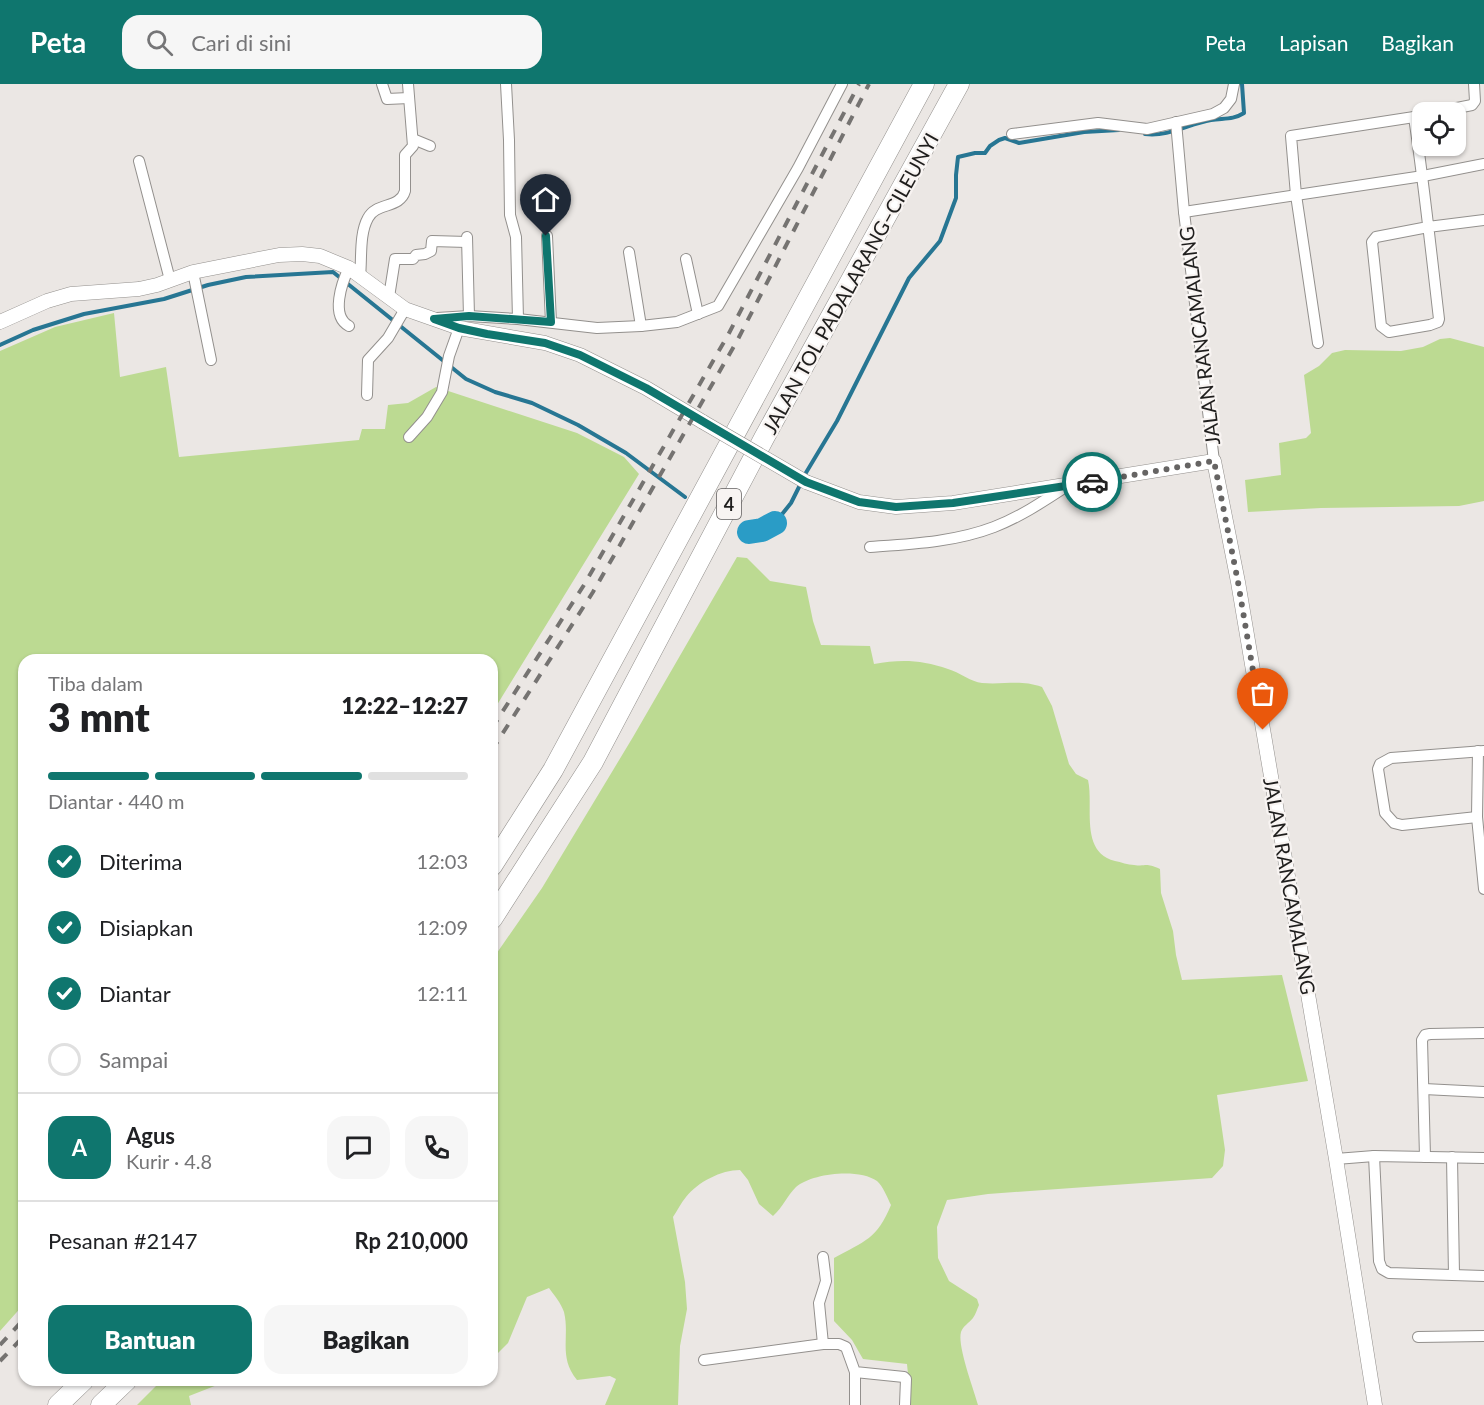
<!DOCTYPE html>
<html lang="id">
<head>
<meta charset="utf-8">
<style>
  body { margin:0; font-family:Lato,sans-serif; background:#f6f6f6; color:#202124; height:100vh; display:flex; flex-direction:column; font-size:22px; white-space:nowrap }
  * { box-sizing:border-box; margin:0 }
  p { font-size:20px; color:#757577 }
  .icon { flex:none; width:33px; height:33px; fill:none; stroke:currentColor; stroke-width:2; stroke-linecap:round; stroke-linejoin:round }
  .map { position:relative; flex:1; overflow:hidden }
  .side { position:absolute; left:18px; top:570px; width:480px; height:732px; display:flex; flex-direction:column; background:#fff; border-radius:18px; box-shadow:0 2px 4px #0004 }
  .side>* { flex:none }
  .buttons { position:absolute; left:1412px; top:18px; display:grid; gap:12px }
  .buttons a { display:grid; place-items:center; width:54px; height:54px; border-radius:12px; background:#fff; box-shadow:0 2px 4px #0004; font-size:30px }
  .pin { position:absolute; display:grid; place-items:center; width:51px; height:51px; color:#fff; margin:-62px -26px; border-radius:50% 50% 50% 0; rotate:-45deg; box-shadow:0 0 6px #0007 }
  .pin .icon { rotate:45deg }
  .courier { position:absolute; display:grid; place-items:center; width:60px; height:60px; margin:-30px; border:4px solid #0f766e; border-radius:50%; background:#fff; color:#222; box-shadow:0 2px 8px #0007 }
  .head em { font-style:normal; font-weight:800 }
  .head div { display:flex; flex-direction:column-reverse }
  .head { display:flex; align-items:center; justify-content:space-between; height:102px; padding:0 30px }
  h1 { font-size:39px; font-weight:800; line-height:45px }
  .bar { display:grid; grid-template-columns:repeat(4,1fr); gap:9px 6px; align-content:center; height:72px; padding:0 30px }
  .bar i { height:8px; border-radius:4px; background:#e0e0e0 }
  .bar .selected { background:#0f766e }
  .bar p { grid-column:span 4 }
  .line { display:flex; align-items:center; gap:15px; padding:0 30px; border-top:2px solid #e0e0e0 }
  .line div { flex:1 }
  .round { display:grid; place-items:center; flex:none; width:63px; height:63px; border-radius:18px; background:#f6f6f6 }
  ol { padding:0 30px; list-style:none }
  li { display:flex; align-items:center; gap:18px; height:66px }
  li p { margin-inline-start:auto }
  li .icon { padding:6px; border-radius:50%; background:#0f766e; color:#fff; stroke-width:4 }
  li:last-child { color:#757577 }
  li i { width:33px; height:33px; border:3px solid #e0e0e0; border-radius:50% }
  .button { display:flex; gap:12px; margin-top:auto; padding:12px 30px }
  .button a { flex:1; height:69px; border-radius:18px; background:#0f766e; color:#fff; font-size:24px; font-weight:800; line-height:69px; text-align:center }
  .button a+a { background:#f6f6f6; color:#202124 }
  header { display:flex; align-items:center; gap:36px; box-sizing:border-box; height:84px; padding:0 30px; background:#0f766e; color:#fff }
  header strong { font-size:28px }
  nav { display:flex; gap:33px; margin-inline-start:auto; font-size:21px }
  .search { width:420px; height:54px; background:#f6f6f6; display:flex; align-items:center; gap:15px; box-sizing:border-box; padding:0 21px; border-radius:18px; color:#757577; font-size:22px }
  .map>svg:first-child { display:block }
</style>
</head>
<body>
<header>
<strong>Peta</strong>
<div class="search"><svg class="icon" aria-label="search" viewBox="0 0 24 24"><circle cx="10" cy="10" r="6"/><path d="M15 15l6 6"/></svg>Cari di sini</div>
<nav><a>Peta</a><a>Lapisan</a><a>Bagikan</a></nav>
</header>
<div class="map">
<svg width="1484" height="1321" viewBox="0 0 1484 1321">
  <rect width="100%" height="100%" fill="#ebe7e4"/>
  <g fill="#bcda92">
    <polygon points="114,229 120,293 166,283 179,373 359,356 362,345 385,345 388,321 408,319 436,303 577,349 624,373 639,390 492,629 492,576 24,576 24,1220 0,1247 0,267 55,243"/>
    <polygon points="1450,254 1484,263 1484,417 1459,422 1321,424 1248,428 1245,396 1281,391 1279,359 1306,354 1311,349 1304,291 1319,282 1332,269 1345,266 1401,267 1423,263 1440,255"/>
    <path d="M 737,473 L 747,474 L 770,497 L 806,503 L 813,537 L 821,561 L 870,562 L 874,580 C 901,575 922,576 948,585 C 959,588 971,598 982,599 C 1005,601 1020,595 1042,603 L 1052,622 L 1069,680 L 1076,690 L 1088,696 C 1094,722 1079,768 1115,777 C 1121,778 1128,781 1134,781 C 1147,783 1144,778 1160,785 L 1161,809 L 1173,847 L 1176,871 L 1182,896 L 1282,891 L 1308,997 L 1217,1011 L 1225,1066 L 1223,1082 L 1212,1094 L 988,1110 L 947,1116 L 937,1143 L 938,1174 L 949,1197 L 977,1215 L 979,1221 C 977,1225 976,1230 973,1234 C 969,1239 963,1242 961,1248 C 957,1262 974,1306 978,1321 L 911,1321 L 907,1280 L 863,1275 L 852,1256 L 834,1237 L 834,1174 C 865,1157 877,1155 891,1121 C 887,1113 883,1102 877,1097 C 859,1084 812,1089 796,1103 C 787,1112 783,1123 773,1132 L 759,1120 L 748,1096 L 740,1086 C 721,1086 698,1098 686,1113 C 681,1119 677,1127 673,1133 L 685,1198 L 687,1225 L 680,1262 L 678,1321 L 605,1321 L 616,1295 L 610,1292 L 577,1296 C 558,1273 570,1253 564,1228 C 561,1219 554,1211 549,1204 L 527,1213 L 508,1259 L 492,1275 L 492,876 L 542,804 L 633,653 Z"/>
    <polygon points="162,1296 230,1296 189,1312 191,1321 137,1321"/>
  </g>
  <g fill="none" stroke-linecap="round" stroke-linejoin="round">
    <g stroke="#277693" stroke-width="4">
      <path d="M 1145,50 C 1169,53 1188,40 1211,36 C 1224,34 1233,36 1244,29 L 1242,0"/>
      <polyline points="0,261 33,246 84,230 164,215 208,201 246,193 333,188 466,295 495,308 532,319 578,341 626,369 685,413"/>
      <polyline points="804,392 837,337 909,194 940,157 956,114 956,91 958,73 975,69 985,69 990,62 999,56 1005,54 1019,59 1084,48 1119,46"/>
      <polyline points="775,439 791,419 801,399"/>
    </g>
    <polyline stroke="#2a9cc6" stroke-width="24" points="749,448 762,446 775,439"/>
    <defs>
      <g id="minor">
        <polyline points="382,0 387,15 409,14"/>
        <polyline points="506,0 509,56 510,131 516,153 518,235"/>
        <polyline points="1437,28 1472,21 1475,17 1474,0"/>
        <path d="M 1422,31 L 1414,33 C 1424,100 1431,167 1439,235 L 1438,238 L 1430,241 L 1389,248 L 1381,242 L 1372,158 L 1376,153 L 1428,143 L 1484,136"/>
        <polyline points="1176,38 1184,128 1214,377"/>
        <polyline points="1012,50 1098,39 1147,45 1213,30 1224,24 1231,15 1234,0"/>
        <polyline points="413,55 430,62"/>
        <polyline points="139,77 170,196"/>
        <polyline points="1184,128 1423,92 1484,80"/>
        <polyline points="547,152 551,238"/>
        <polyline points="467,153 469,232"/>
        <polyline points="629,168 641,242"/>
        <polyline points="686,175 698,230"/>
        <path d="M 349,184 C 342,198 330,232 349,242"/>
        <polyline points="193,188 211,276"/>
        <path d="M 360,192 C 362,175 359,150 368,134 C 376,118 400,125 405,107 L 405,71 L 413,62 L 408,0"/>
        <polyline points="389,213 395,175 413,175 416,171 425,170 431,167 432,157 467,158"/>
        <polyline points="437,234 469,232 518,235 597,244 641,242 677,238 718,222 798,84 842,0"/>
        <polyline points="1318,259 1296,111 1291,52 1414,33"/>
        <polyline points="367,311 368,276 388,254 405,225"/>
        <polyline points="409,353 427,333 442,308 449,272 459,244"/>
        <path d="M 870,463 C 912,460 955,458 994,443 C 1020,433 1044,417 1067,402"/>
        <polyline points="1478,667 1477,733 1484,805"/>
        <polyline points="1477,733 1402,741 1394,739 1385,729 1378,685 1380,680 1391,674 1484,667"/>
        <polyline points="1424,1005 1484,1008"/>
        <polyline points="1374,1072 1379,1177 1382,1185 1389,1189 1484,1192"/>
        <polyline points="1425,1073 1422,956 1425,951 1430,950 1484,949"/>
        <polyline points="1452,1073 1454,1191"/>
        <polyline points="1336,1075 1374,1072 1484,1074"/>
        <polyline points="823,1173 826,1197 819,1219 823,1260 839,1260 846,1263 855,1288 904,1293 906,1295 905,1321"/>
        <polyline points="1418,1253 1484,1252"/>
        <polyline points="704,1276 823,1260"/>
        <polyline points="855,1288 855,1321"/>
      </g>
      <g id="tertiary">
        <polyline points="0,238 47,217 71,210 139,205 157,201 193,188 279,171 302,170 320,172 349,184 405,225 459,244 545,259 580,271 646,304 703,338"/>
        <polyline points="806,398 859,418 896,423 953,419 1214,377 1238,498 1336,1075 1375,1321"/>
      </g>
      <g id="motorway">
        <polyline points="492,782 553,686 924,0"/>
        <polyline points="492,835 593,678 764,354 959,0"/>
        <polyline points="58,1321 84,1296"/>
        <polyline points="101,1321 127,1296"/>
      </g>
    </defs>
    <use href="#minor" stroke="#93908d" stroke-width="12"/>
    <use href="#tertiary" stroke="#93908d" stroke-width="15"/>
    <use href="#motorway" stroke="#93908d" stroke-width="21"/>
    <use href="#minor" stroke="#fff" stroke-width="10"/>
    <use href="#tertiary" stroke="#fff" stroke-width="14"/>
    <use href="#motorway" stroke="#fff" stroke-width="20"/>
    <g stroke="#757371" stroke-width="4" stroke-dasharray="10 10" stroke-linecap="butt">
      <polyline points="492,644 584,501 728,251 859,0"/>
      <polyline points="492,666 593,508 737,257 869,0"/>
      <polyline points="0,1261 24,1235"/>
      <polyline points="0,1277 24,1252"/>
    </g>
    <defs>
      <polyline id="tertiary-bridge" points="703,338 806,398"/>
    </defs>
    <use href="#tertiary-bridge" stroke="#93908d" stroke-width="15" stroke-linecap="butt"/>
    <use href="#tertiary-bridge" stroke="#fff" stroke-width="14"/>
  </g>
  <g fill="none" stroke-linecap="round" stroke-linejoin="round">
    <polyline stroke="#666463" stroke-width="6" stroke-dasharray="0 10.8" points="1092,398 1214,377 1238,498 1263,646"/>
    <polyline stroke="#0f766e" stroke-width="8" points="546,152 551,238 469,232 434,235 459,244 487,250 545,259 580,271 646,304 806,398 859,418 896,423 953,419 1092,398"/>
  </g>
  <g text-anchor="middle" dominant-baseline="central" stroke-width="4.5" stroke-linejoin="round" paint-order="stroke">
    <rect fill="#f8f4f2" stroke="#605e5d" stroke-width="1.5" x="717" y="405" width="24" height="30" rx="4.5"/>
    <g font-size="18" font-weight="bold" fill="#1f1e1d">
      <text x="729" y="420">4</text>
    </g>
    <g font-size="20" fill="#1f1e1d" stroke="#f8f4f2">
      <text transform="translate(850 199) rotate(-61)">JALAN TOL PADALARANG–CILEUNYI</text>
      <text transform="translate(1199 252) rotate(-97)">JALAN RANCAMALANG</text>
      <text transform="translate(1290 802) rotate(80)">JALAN RANCAMALANG</text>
    </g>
  </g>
</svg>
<div class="buttons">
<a><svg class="icon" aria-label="locate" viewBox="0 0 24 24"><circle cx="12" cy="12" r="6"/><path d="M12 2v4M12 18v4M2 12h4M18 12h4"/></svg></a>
</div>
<div class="pin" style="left:1263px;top:646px;background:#ea580c"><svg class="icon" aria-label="bag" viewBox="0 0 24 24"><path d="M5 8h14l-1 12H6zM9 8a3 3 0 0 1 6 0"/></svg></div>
<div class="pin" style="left:546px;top:152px;background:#1f2937"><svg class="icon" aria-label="home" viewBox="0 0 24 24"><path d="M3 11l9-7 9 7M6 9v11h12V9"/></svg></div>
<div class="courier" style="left:1092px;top:398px"><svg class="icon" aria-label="car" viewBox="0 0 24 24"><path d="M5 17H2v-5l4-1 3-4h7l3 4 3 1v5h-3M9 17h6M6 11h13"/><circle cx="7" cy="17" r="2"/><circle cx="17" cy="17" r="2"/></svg></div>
<section class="side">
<div class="head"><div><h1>3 mnt</h1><p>Tiba dalam</p></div><em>12:22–12:27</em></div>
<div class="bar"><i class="selected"></i><i class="selected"></i><i class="selected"></i><i></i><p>Diantar · 440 m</p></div>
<ol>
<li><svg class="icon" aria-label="check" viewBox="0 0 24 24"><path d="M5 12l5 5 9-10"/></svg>Diterima<p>12:03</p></li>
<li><svg class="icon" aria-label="check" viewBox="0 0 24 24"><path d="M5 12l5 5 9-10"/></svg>Disiapkan<p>12:09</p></li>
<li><svg class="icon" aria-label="check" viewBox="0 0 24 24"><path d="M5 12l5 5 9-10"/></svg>Diantar<p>12:11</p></li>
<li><i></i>Sampai</li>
</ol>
<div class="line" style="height:108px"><b class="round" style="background:#0f766e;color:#fff">A</b><div><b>Agus</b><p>Kurir · 4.8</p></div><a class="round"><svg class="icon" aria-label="chat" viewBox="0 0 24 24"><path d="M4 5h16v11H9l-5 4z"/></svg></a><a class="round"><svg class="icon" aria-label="phone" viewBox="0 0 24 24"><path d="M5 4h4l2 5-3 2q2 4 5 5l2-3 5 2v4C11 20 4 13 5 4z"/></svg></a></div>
<div class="line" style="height:78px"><div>Pesanan #2147</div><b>Rp 210,000</b></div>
<div class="button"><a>Bantuan</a><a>Bagikan</a></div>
</section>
</div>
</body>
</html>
